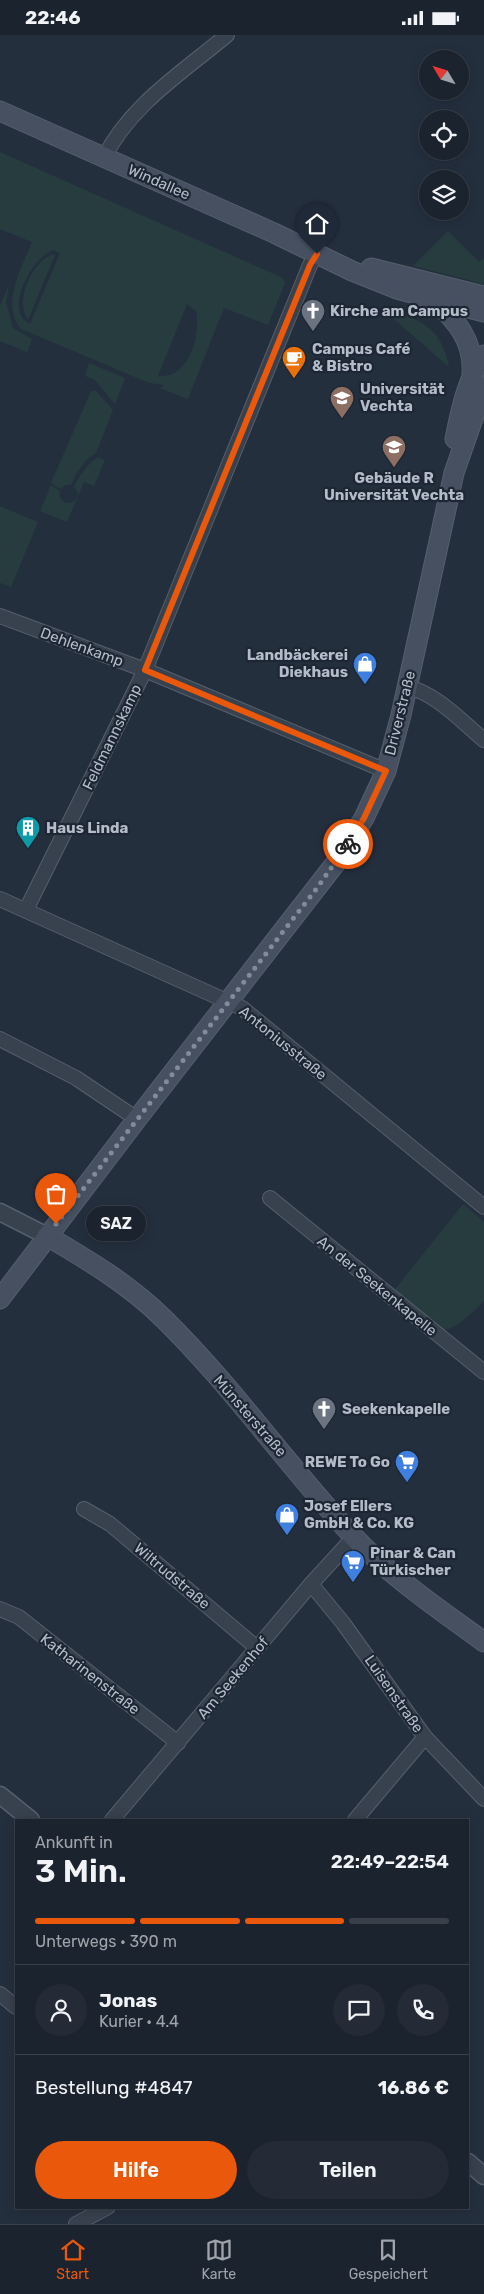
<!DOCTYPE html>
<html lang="de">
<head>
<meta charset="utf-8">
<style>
  body { margin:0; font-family:Rubik,sans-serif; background:#242b36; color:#f1f3f6; height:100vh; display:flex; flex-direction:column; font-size:19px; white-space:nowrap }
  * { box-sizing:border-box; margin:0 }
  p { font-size:16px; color:#a0a4aa }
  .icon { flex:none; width:28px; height:28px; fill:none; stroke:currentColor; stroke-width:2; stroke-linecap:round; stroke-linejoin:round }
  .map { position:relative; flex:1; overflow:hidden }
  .side { position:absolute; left:15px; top:1784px; width:454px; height:390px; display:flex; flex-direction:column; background:#1b232e; border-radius:0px; box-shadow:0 2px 12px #0003,0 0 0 1px #39404a }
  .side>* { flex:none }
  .needle { width:32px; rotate:308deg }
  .tools { position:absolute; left:419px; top:15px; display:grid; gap:10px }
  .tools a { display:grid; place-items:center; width:50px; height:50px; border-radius:50%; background:#1b232e; box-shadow:0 2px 12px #0003,0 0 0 1px #39404a; font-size:25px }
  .pin { position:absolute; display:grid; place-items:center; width:42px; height:42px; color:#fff; margin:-51px -21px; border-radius:50% 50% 50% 0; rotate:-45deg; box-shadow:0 0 5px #0007 }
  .pin .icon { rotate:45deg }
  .courier { position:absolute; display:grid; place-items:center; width:50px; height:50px; margin:-25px; border:4px solid #ea580c; border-radius:50%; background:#fff; color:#222; box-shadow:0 1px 6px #0007 }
  .bubble { position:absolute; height:35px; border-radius:18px; background:#1b232e; box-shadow:0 2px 12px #0003,0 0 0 1px #39404a; font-size:16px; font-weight:600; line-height:35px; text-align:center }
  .summary em { font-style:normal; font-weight:600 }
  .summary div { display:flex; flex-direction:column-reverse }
  .summary { display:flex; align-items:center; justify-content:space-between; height:85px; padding:0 20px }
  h1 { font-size:32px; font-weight:600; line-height:38px }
  .bar { display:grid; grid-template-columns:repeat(4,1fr); gap:8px 5px; align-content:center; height:60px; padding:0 20px }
  .bar i { height:6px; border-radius:4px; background:#39404a }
  .bar .current { background:#ea580c }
  .bar p { grid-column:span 4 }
  .line { display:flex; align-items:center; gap:12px; padding:0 20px; border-top:1px solid #39404a }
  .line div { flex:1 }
  .round { display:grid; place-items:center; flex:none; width:52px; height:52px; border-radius:26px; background:#242b36 }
  .action { display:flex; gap:10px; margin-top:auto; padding:10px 20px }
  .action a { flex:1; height:58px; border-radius:30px; background:#ea580c; color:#fff; font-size:20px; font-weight:600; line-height:58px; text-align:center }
  .action a+a { background:#242b36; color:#f1f3f6 }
  .status { display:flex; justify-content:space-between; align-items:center; height:35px; padding:0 25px; background:#1b232e; direction:ltr }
  .status svg { height:14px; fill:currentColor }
  .dock { display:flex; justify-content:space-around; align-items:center; height:70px; border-top:1px solid #39404a; background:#1b232e; font-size:14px; color:#a0a4aa }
  .dock a { display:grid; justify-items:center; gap:2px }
  .dock .current { color:#ea580c }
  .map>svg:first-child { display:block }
</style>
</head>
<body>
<div class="status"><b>22:46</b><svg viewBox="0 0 49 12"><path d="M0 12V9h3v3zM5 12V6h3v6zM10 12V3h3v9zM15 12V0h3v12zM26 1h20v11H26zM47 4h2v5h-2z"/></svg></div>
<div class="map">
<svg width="484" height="2189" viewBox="0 0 484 2189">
  <rect width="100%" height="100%" fill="#242f3e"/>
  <g fill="#263c3f" fill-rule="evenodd">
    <path d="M 0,117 L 283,243 L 285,248 L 268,290 L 224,273 L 188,364 L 160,353 L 165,350 L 149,348 L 21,294 C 0,269 22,232 32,207 L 0,194 ZM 53,215 L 60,218 L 30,289 C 3,277 31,223 53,215 ZM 187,269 L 196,276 C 201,300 189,345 158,341 Z"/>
    <polygon points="448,196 479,227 484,223 484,249 413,231"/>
    <path d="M 53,219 L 55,220 L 28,285 C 14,265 32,227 53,219 Z"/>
    <polygon points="9,250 6,267 13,293 32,304 27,317 0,306 0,271"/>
    <path d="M 380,272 C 417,284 441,289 449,332 Z"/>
    <polygon points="89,328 125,343 115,369 95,345 85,341"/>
    <polygon points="91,356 96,356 113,375 96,418 87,424 76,439 71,450 65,450 61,454 51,448"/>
    <path d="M 98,422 L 105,425 L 94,451 L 84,447 L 67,487 L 40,476 L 51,450 L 60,456 L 59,461 L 64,467 C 72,470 77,466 78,458 L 74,452 C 80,439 87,430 98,422 Z"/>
    <polygon points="0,471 38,487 11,552 0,548"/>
    <path d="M 463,1169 L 484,1187 L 484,1266 C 471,1278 459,1293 440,1296 L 393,1257 Z"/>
  </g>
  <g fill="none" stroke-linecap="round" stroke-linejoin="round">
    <defs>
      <g id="minor">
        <path d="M 104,123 C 129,71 184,36 227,0"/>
        <polyline points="0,581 145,635 386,736"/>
        <path d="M 407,652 C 436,658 461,686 484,705"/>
        <polyline points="0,864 242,973 484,1172"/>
        <polyline points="26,875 145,635 310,230 317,219"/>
        <polyline points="0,1004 76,1043 137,1084"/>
        <polyline points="270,1163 484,1337"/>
        <polyline points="84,1474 110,1489 257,1613"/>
        <polyline points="311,1549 343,1588 425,1702 484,1764"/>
        <polyline points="0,1574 19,1582 178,1708"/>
        <polyline points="112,1785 311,1549 354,1502"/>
        <polyline points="355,1785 425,1702"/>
        <polyline points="0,1959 16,1972"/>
        <polyline points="76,2189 108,2172"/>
      </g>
      <g id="tertiary">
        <polyline points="0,1177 47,1201"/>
        <polyline points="0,1760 31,1785"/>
        <polyline points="468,2127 484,2141"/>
      </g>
      <g id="secondary">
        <polyline points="0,76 274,198 352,236 397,254 484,277"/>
        <polyline points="371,233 484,261"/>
        <path d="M 434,265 C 456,285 474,306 472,338"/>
        <path d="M 455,404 C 461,374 467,345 484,320"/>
        <path d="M 47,1201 C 88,1225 130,1250 164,1284 C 232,1351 287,1430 352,1500 C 391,1542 439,1574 484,1607"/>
        <polyline points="0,1264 137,1084 338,825 364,783 386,736 401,680 454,438 484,352"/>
      </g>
    </defs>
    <use href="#minor" stroke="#565f6c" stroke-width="16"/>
    <use href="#tertiary" stroke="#565f6c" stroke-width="19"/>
    <use href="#secondary" stroke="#565f6c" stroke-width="21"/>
    <use href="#minor" stroke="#38414e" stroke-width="14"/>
    <use href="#tertiary" stroke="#38414e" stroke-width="16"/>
    <use href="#secondary" stroke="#465061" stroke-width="19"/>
  </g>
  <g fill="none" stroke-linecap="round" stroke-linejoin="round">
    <polyline stroke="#828b98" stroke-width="5" stroke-dasharray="0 9" points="56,1189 317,853 348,809"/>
    <polyline stroke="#ea580c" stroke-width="6" points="317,219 310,230 145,635 386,736 364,783 348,809"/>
  </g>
  <defs>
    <symbol id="church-pin" viewBox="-11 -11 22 30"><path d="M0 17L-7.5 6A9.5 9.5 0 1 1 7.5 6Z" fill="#6b7280" stroke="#1d2633"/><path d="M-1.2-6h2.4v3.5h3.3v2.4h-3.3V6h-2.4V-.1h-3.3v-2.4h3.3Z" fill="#fff"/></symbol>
    <symbol id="cafe-pin" viewBox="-11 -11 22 30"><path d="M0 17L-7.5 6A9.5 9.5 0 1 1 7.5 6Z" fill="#e8710a" stroke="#1d2633"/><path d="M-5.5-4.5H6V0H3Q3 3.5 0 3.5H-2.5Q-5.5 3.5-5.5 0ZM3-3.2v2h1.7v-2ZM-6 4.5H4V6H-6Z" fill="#fff"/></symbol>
    <symbol id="university-pin" viewBox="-11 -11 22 30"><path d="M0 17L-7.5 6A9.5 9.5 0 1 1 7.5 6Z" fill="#8d6e63" stroke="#1d2633"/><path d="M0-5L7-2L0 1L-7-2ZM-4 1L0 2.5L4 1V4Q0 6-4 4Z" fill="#fff"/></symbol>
    <symbol id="shop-pin" viewBox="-11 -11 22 30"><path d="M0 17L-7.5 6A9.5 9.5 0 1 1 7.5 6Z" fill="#3f7fe0" stroke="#1d2633"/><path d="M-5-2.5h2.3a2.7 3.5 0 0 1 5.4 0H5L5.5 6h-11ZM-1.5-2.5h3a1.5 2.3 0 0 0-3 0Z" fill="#fff"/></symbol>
    <symbol id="building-pin" viewBox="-11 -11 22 30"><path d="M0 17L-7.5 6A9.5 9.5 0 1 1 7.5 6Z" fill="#0f9aa8" stroke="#1d2633"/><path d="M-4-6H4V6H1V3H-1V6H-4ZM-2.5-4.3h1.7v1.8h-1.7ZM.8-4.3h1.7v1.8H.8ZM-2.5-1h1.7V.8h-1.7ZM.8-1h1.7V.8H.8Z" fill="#fff"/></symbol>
    <symbol id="supermarket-pin" viewBox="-11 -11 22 30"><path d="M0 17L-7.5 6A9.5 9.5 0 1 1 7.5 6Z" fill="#3f7fe0" stroke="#1d2633"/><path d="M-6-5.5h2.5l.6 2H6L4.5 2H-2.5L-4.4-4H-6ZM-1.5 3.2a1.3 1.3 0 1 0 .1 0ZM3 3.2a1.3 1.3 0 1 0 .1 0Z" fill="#fff"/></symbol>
  </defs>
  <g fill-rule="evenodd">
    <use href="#church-pin" x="299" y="262" width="28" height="38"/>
    <use href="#cafe-pin" x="280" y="309" width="28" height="38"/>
    <use href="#university-pin" x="328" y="349" width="28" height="38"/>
    <use href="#university-pin" x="380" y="398" width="28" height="38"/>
    <use href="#shop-pin" x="351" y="615" width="28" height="38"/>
    <use href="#building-pin" x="14" y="779" width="28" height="38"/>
    <use href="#church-pin" x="310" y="1360" width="28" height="38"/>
    <use href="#supermarket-pin" x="393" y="1413" width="28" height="38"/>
    <use href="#shop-pin" x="273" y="1466" width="28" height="38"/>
    <use href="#supermarket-pin" x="339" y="1513" width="28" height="38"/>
  </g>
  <g text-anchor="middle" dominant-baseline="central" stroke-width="4.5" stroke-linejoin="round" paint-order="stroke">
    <g font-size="15" fill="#b4bcc9" stroke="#1d2633">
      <text transform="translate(159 147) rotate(24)">Windallee</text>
      <text transform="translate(82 612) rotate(20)">Dehlenkamp</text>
      <text transform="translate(400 678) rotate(-76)">Driverstraße</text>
      <text transform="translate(112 702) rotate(-64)">Feldmannskamp</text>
      <text transform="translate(283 1008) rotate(39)">Antoniusstraße</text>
      <text transform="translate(377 1251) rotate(39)">An der Seekenkapelle</text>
      <text transform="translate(250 1381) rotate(49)">Münsterstraße</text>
      <text transform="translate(172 1541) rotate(40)">Wiltrudstraße</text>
      <text transform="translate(90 1639) rotate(38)">Katharinenstraße</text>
      <text transform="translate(233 1643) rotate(-50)">Am Seekenhof</text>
      <text transform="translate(394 1659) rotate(55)">Luisenstraße</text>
    </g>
    <g font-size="15" font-weight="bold" fill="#b4bcc9" stroke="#1d2633" text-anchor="start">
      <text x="330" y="276">Kirche am Campus</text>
      <text x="312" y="314">Campus Café<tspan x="312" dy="17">&amp; Bistro</tspan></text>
      <text x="360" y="354">Universität<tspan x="360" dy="17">Vechta</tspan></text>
      <text x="394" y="443" text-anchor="middle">Gebäude R<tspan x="394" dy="17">Universität Vechta</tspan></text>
      <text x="348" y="620" text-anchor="end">Landbäckerei<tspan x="348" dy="17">Diekhaus</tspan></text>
      <text x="46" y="793">Haus Linda</text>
      <text x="342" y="1374">Seekenkapelle</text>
      <text x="390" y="1427" text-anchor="end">REWE To Go</text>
      <text x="304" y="1471">Josef Ellers<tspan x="304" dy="17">GmbH &amp; Co. KG</tspan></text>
      <text x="370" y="1518">Pinar &amp; Can<tspan x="370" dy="17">Türkischer</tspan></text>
    </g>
  </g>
</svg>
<div class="tools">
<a><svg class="needle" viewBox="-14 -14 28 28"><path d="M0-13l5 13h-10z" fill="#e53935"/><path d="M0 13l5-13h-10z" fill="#a0a4aa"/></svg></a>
<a><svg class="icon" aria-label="locate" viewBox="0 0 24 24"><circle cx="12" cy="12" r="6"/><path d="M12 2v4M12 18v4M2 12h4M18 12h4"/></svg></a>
<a><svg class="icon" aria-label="layers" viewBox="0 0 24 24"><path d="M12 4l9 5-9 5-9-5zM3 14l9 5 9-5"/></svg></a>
</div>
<div class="pin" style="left:56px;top:1189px;background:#ea580c"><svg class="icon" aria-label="bag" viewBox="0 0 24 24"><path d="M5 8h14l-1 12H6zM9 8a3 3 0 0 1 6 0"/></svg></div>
<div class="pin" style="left:317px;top:219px;background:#1f2937"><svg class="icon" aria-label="home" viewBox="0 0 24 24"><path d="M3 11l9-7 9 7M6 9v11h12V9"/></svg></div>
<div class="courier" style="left:348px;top:809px"><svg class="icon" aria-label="bike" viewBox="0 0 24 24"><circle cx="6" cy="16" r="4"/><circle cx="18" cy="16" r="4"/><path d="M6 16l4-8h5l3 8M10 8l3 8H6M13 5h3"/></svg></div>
<div class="bubble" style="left:86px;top:1171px;width:60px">SAZ</div>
<section class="side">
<div class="summary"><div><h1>3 Min.</h1><p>Ankunft in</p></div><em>22:49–22:54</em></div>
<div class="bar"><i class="current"></i><i class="current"></i><i class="current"></i><i></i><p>Unterwegs · 390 m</p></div>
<div class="line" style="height:90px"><a class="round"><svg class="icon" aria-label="person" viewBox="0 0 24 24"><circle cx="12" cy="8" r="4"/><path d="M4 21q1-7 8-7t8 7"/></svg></a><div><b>Jonas</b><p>Kurier · 4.4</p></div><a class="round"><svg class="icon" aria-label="chat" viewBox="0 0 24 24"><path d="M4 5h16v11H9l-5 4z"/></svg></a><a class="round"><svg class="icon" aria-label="phone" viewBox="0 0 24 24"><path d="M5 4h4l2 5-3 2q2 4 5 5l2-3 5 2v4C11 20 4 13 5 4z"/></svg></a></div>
<div class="line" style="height:65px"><div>Bestellung #4847</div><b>16.86 €</b></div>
<div class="action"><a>Hilfe</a><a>Teilen</a></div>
</section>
</div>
<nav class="dock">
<a class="current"><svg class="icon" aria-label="home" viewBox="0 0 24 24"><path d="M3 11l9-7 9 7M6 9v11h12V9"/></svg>Start</a>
<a><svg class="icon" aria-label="map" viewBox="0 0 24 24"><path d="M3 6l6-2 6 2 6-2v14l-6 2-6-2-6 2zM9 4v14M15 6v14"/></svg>Karte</a>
<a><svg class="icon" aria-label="saved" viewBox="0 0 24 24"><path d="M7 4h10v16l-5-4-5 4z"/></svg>Gespeichert</a>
</nav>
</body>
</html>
